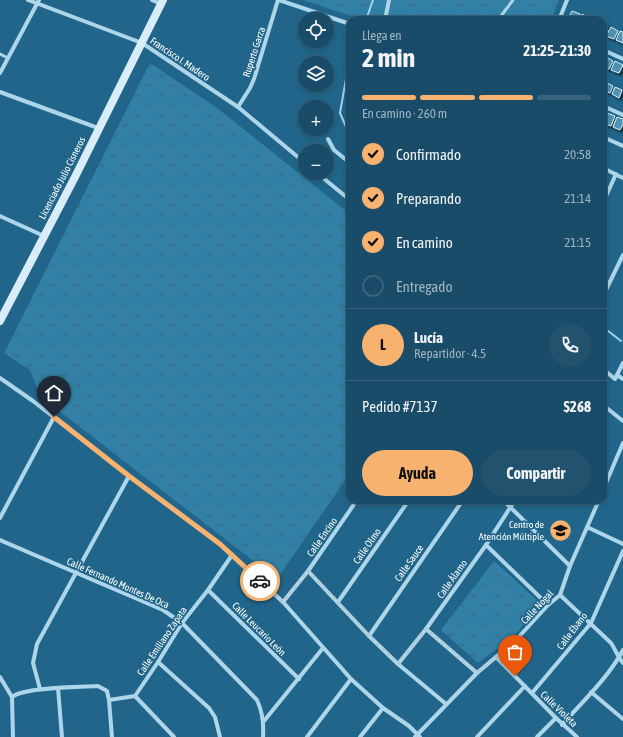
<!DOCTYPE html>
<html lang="es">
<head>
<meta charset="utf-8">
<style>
  body { margin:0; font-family:"Asap Condensed",sans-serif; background:#22536e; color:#f1f3f6; height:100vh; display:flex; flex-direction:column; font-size:15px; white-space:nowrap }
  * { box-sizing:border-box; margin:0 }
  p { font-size:13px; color:#9fb4c0 }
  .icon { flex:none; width:22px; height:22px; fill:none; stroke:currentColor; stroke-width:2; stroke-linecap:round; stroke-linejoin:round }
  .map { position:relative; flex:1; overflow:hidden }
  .sheet { position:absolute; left:346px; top:16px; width:261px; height:488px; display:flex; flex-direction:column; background:#194c68; border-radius:12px; box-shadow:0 2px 6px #0003,0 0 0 1px #37637c }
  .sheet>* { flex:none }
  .fabs { position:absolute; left:298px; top:12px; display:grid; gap:8px }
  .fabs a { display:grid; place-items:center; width:36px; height:36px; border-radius:50%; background:#194c68; box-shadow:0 2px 6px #0003,0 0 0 1px #37637c; font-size:20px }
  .pin { position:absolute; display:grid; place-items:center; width:34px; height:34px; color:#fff; margin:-41px -17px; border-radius:50% 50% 50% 0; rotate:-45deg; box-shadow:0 0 4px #0007 }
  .pin .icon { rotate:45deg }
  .courier { position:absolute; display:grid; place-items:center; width:40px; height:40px; margin:-20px; border:3px solid #f7b26f; border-radius:50%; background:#fff; color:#222; box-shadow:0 1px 5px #0007 }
  .summary em { font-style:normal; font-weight:700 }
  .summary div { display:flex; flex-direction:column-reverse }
  .summary { display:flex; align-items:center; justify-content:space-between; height:68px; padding:0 16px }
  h1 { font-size:26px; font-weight:700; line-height:30px }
  .bar { display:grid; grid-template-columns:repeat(4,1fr); gap:6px 4px; align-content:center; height:48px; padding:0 16px }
  .bar i { height:5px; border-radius:3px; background:#37637c }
  .bar .current { background:#f7b26f }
  .bar p { grid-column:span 4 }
  .line { display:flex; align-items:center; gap:10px; padding:0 16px; border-top:1px solid #37637c }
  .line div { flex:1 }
  .round { display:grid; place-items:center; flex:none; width:42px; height:42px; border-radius:21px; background:#22536e }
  ol { padding:0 16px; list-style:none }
  li { display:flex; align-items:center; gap:12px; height:44px }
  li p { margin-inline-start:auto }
  li .icon { padding:4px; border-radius:50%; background:#f7b26f; color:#111; stroke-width:4 }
  li:last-child { color:#9fb4c0 }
  li i { width:22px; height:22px; border:2px solid #37637c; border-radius:50% }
  .primary-button { display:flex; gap:8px; margin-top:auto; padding:8px 16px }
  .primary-button a { flex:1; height:46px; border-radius:24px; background:#f7b26f; color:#111; font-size:16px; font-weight:700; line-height:46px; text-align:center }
  .primary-button a+a { background:#22536e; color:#f1f3f6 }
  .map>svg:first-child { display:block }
</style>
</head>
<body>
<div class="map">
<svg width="623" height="737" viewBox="0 0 623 737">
  <defs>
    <pattern id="grass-tufts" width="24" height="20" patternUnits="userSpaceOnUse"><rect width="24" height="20" fill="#3280a5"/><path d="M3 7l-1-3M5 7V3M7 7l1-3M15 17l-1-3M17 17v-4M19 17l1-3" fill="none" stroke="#3e697d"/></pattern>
    <filter id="shadow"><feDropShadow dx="2.5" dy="2.5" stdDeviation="1" flood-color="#0009"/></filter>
  </defs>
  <rect width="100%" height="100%" fill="#21668a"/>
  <g fill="url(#grass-tufts)">
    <polygon points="303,0 559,0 551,20 363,20"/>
    <polygon points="150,63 217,108 350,214 350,473 277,579 46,401 36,386 30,370 4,353"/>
    <polygon points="494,561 540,603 515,635 478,663 441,630"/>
  </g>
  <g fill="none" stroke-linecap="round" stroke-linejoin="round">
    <g stroke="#a1d4ec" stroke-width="2">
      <polyline points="366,20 373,0"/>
      <polyline points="350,65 347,73 340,113 350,136"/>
      <polyline points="603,327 621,341"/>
    </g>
  </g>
  <g fill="#4e91b3" stroke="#d2ecf8" filter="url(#shadow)">
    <polygon points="572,11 580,14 577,20 568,19"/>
    <polygon points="582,14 589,18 588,20 579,20"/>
    <polygon points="603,24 607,26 603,35"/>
    <polygon points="611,27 618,31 614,39 606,36"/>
    <polygon points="620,31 623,32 623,43 616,40"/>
    <polygon points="606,57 613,61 609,69 603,67"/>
    <polygon points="615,61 623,65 619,73 611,70"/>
    <polygon points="605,82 613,86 610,93 603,90"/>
    <polygon points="615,87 622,90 619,98 612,94"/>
    <polygon points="607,113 615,116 611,126 603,123"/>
    <polygon points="617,117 623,119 623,124 620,130 613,127"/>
  </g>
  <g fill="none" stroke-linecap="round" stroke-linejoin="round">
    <g stroke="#add6eb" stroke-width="3">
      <polyline points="498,20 513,0"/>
      <polyline points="0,54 8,58"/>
    </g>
    <g stroke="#add6eb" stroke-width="4">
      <polyline points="28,0 142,43 238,107 305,163"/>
      <polyline points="152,0 161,4"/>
      <polyline points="279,0 350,24"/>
      <polyline points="385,20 389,0"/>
      <polyline points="559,20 567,0"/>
      <polyline points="603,50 623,59"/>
      <polyline points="0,73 39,0"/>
      <polyline points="0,92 98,128"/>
      <polyline points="603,106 623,115"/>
      <polyline points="238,107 250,88 254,79 278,0"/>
      <polyline points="603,137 623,146"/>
      <polyline points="328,139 334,150 350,163"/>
      <polyline points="603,168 623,178"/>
      <polyline points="317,173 350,200"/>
      <polyline points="603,203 616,174"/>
      <polyline points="0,216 44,236"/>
      <polyline points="603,296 623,255"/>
      <polyline points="603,369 615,379 623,363"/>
      <polyline points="617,375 623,379"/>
      <polyline points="0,378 33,401 129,476 220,544 283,602 351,679 383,708 409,726 420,737"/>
      <polyline points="603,405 623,421"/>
      <polyline points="603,490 623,443"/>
      <polyline points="503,500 570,566"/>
      <polyline points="0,518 54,417"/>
      <polyline points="587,527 623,544"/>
      <path d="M 0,540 L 163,610 L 182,623 L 257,700 C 263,713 264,724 263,737"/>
      <polyline points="486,545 548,605"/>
      <polyline points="308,571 369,636 398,664 446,704"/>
      <polyline points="208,590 299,679"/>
      <path d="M 560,595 L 611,643 C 615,649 618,657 623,663"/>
      <polyline points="283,602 308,571 357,500"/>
      <polyline points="338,602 409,500"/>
      <polyline points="426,629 477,673"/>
      <polyline points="369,636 463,500"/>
      <polyline points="496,657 556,718 577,737"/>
      <polyline points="158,662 209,708 215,717 220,737"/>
      <polyline points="398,664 426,629 486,545 515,500"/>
      <polyline points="0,677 12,697 13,737"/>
      <polyline points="58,688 62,737"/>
      <polyline points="40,689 33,663 37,644 129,476"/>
      <polyline points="591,692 623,719"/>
      <polyline points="532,693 591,623 623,551"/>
      <polyline points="135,696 174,737"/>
      <path d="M 12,697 C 23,687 81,687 98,686 L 107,691 L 109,700 L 112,737"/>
      <polyline points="109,700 135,696 158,662 182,623 208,590 232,555"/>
      <polyline points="264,721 323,648"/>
      <path d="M 562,725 C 583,701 608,678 623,650"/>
      <polyline points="307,737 351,679"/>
      <polyline points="360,737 383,708"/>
      <polyline points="415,737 477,673 515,641 548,605 560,595 570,566 599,500"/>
      <polyline points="477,737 525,686"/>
      <polyline points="537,737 556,718"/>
    </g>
    <polyline stroke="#d9edf8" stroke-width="8" points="0,321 76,175 163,0"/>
  </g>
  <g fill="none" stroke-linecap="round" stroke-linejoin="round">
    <polyline stroke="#b1c9d6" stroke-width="4" stroke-dasharray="0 7.2" points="260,581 283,602 308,571 369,636 398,664 426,629 477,673 496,657 515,676"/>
    <polyline stroke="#f7b26f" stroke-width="5" points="54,417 129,476 220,544 260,581"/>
  </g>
  <defs>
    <symbol id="school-disc" viewBox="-11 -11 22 22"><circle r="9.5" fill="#f7b26f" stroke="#21668a"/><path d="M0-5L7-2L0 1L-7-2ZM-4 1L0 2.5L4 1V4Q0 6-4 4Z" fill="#111"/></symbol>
  </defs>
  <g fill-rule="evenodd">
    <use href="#school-disc" x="548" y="518" width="25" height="25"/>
  </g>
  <g text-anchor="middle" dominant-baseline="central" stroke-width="3.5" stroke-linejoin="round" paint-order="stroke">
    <g font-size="10" fill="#fff" stroke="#21668a">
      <text transform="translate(254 52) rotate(-72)">Ruperto Garza</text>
      <text transform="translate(180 59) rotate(34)">Francisco I. Madero</text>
      <text transform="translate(62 178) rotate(-63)">Licenciado Julio Cisneros</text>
      <text transform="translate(322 537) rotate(-55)">Calle Encino</text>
      <text transform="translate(367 546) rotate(-55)">Calle Olmo</text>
      <text transform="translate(409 563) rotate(-55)">Calle Sauce</text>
      <text transform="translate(452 579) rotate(-55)">Calle Álamo</text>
      <text transform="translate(118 583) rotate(24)">Calle Fernando Montes De Oca</text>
      <text transform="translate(537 607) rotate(-47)">Calle Nogal</text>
      <text transform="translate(259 629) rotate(45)">Calle Leucario León</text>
      <text transform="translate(572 631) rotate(-53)">Calle Ébano</text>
      <text transform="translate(162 641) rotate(-56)">Calle Emiliano Zapata</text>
      <text transform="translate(559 709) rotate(44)">Calle Violeta</text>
    </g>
    <g font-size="10" fill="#fff" stroke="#21668a" text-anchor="end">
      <text x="544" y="524">Centro de<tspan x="544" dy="12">Atención Múltiple</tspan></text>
    </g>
  </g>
</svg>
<div class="fabs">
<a><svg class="icon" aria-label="locate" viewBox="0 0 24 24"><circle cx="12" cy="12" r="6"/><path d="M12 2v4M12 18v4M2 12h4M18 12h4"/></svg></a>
<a><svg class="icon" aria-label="layers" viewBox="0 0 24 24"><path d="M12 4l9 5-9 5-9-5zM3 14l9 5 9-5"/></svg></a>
<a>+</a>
<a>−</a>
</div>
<div class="pin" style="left:515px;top:676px;background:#ea580c"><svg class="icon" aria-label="bag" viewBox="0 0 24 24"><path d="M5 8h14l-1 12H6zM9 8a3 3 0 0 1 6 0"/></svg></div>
<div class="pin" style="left:54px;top:417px;background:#1f2937"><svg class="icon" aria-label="home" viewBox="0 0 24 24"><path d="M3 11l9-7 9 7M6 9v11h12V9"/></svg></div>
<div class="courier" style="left:260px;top:581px"><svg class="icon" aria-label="car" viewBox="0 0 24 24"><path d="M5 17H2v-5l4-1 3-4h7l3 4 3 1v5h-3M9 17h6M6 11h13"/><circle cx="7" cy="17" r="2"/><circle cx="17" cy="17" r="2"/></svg></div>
<section class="sheet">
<div class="summary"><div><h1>2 min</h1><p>Llega en</p></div><em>21:25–21:30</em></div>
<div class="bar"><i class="current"></i><i class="current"></i><i class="current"></i><i></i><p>En camino · 260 m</p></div>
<ol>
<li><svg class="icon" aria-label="check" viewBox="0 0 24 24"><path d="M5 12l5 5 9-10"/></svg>Confirmado<p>20:58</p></li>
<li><svg class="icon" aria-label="check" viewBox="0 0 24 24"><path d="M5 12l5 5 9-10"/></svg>Preparando<p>21:14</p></li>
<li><svg class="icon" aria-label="check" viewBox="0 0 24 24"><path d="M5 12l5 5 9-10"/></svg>En camino<p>21:15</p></li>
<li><i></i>Entregado</li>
</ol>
<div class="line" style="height:72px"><b class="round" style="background:#f7b26f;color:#111">L</b><div><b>Lucía</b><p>Repartidor · 4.5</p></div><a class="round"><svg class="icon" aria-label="phone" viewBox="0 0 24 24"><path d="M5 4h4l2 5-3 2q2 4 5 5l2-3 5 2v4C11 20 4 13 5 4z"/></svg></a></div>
<div class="line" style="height:52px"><div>Pedido #7137</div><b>$268</b></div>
<div class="primary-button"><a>Ayuda</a><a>Compartir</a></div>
</section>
</div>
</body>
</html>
